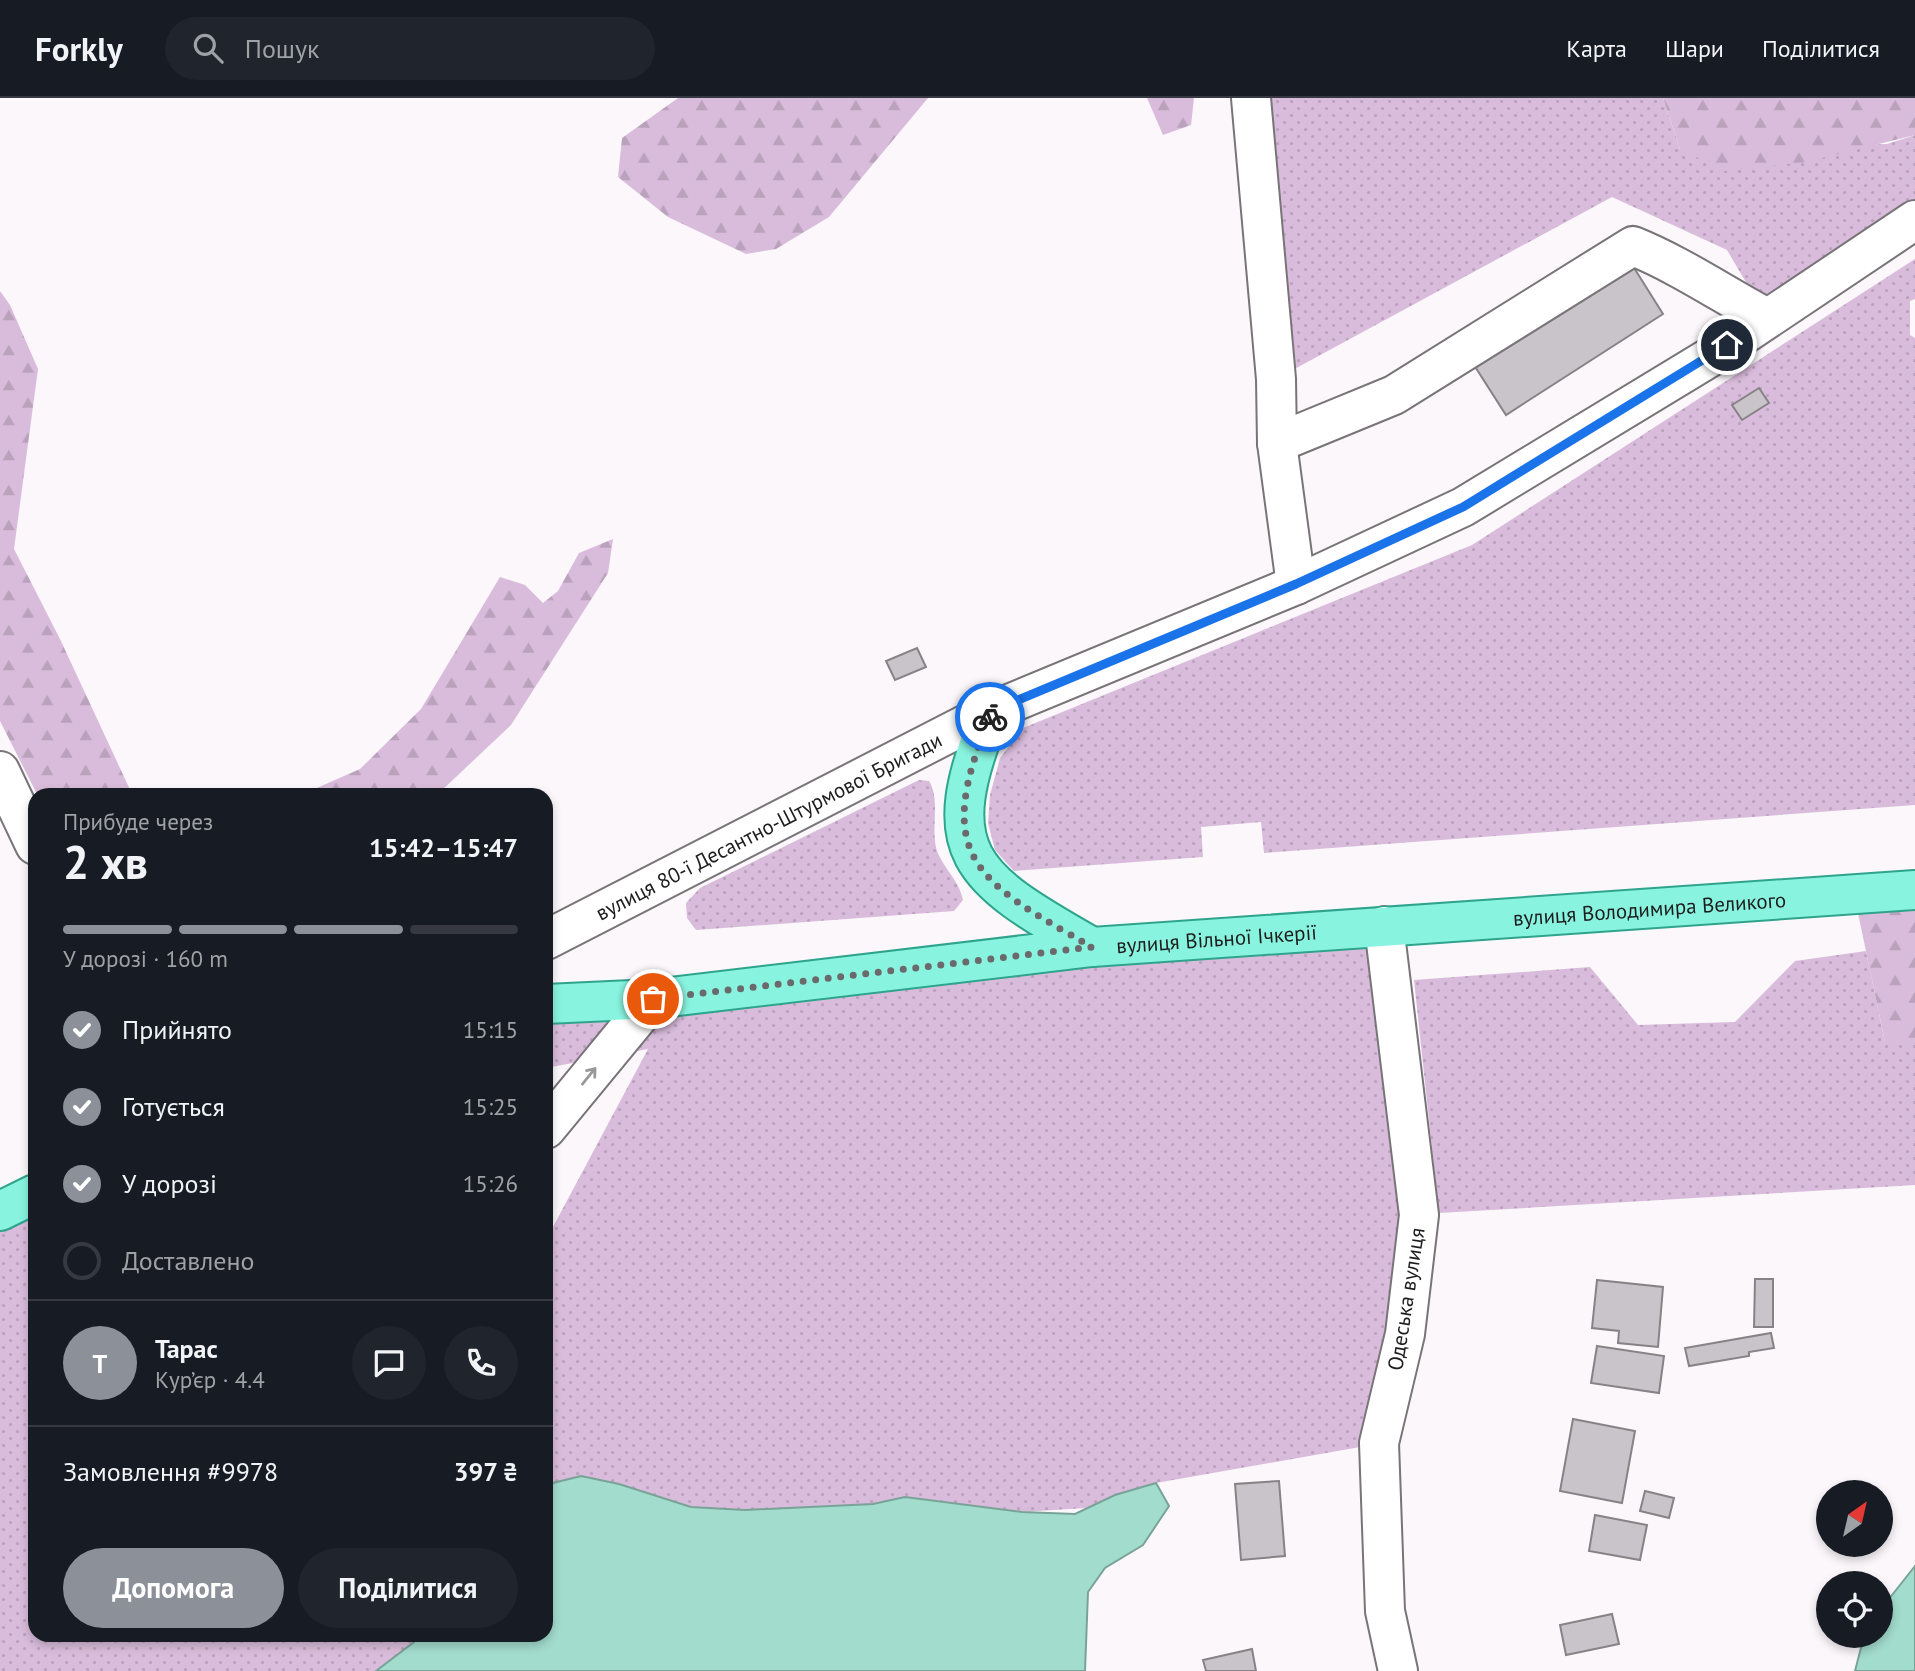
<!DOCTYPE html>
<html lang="uk">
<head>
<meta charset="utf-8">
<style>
  body { margin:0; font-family:"PT Sans",sans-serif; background:#20242c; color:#f1f3f6; height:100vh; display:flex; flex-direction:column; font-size:26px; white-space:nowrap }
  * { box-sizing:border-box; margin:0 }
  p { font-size:23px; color:#9ea1a6 }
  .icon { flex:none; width:38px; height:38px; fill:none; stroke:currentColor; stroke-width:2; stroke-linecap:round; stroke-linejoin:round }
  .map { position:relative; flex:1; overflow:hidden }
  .sheet { position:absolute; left:28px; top:690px; width:525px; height:854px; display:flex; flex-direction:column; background:#171b24; border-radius:21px; box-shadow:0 4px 10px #0003 }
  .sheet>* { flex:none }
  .needle { width:46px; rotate:34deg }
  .buttons { position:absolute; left:1816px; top:1382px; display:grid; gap:14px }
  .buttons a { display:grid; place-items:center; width:77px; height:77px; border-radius:50%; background:#171b24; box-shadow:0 4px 10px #0003; font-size:35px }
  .pin { position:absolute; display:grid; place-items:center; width:60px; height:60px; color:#fff; margin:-30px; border:4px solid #fff; border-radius:50%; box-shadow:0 2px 7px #0007 }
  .courier { position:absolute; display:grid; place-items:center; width:70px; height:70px; margin:-35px; border:5px solid #1a73e8; border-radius:50%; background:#fff; color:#222; box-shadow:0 2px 9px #0007 }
  .headline em { font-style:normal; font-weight:600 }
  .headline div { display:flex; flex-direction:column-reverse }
  .headline { display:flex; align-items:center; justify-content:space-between; height:119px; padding:0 35px }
  h1 { font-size:46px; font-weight:600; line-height:52px }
  .bar { display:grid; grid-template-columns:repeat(4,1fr); gap:10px 7px; align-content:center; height:84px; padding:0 35px }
  .bar i { height:9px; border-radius:5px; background:#363941 }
  .bar .on { background:#8c9099 }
  .bar p { grid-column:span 4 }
  .line { display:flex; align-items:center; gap:18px; padding:0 35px; border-top:2px solid #363941 }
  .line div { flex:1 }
  .round { display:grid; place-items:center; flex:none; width:74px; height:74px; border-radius:37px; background:#20242c }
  ol { padding:0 35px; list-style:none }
  li { display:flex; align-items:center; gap:21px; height:77px }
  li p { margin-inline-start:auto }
  li .icon { padding:7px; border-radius:50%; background:#8c9099; color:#fff; stroke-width:4 }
  li:last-child { color:#9ea1a6 }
  li i { width:38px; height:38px; border:4px solid #363941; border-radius:50% }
  .button { display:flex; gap:14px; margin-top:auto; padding:14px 35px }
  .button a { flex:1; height:80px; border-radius:42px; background:#8c9099; color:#fff; font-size:28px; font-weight:600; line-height:80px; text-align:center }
  .button a+a { background:#20242c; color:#f1f3f6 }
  header { display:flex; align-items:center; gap:42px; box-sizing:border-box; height:98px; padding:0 35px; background:#171b24; border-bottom:2px solid #363941 }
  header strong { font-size:33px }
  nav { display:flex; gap:38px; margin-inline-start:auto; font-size:24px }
  .search { width:490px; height:63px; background:#20242c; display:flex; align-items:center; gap:18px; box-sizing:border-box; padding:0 24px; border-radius:38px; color:#9ea1a6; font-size:26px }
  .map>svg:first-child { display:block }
</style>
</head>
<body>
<header>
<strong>Forkly</strong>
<div class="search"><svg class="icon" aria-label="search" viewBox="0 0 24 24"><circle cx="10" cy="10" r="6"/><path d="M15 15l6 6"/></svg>Пошук</div>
<nav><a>Карта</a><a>Шари</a><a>Поділитися</a></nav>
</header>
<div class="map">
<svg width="1915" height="1573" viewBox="0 0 1915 1573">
  <defs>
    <pattern id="grass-dots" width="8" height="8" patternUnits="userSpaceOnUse" patternTransform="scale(1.75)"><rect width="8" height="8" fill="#d9bcdb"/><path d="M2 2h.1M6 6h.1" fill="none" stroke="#baa1bc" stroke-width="1.8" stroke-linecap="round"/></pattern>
    <pattern id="forest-firs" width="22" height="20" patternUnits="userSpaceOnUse" patternTransform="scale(1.75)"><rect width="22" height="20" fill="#d9bcdb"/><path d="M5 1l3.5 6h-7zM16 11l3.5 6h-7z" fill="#baa1bc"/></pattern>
  </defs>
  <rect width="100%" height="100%" fill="#fbf7fb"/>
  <g fill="url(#grass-dots)">
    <polygon points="1251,0 1663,0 1680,51 1887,46 1915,37 1915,122 1767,220 1727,152 1612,99 1276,281"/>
    <polygon points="1915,161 1915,201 1910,203 1910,237 1915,240 1915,707 1264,755 1261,724 1201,729 1203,759 1014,773 995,752 988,725 990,697 1000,660 1023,630 1472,447"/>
    <path d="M 919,682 L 929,683 C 941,702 930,731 937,753 C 944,771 959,782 963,802 L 954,813 L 696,832 L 687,820 L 686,805 L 700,790 Z"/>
    <polygon points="1364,829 1401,1114 1388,1231 1360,1349 1156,1385 1086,1410 1022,1414 905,1399 873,1406 745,1412 691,1409 674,1403 553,1385 546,1393 546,1142 648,951 546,970 546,906"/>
    <polygon points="1866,853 1885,944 1915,944 1915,1087 1439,1115 1414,882 1590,869 1638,927 1735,924 1795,863"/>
    <polygon points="35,1096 35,1536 418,1537 414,1544 376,1573 0,1573 0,1113"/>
  </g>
  <g fill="url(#forest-firs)">
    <polygon points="678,0 928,0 829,119 776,151 746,156 668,119 618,79 622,40"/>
    <polygon points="1147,0 1194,0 1191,27 1163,37"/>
    <polygon points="1663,0 1915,0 1915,37 1806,64 1725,73 1680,51"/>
    <polygon points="0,193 10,207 38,271 14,451 60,541 132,696 37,696 0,623"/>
    <polygon points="613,441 608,475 511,627 438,696 303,696 360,671 421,611 500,479 525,487 543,505 558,493 579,455"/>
    <polygon points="1915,792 1915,944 1885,944 1854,796"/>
  </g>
  <g fill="#a2dccc" stroke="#7aa398" stroke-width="2">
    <polygon points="581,1378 619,1386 691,1409 745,1412 873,1406 905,1399 1022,1414 1075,1416 1115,1397 1156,1385 1169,1408 1143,1447 1105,1470 1088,1494 1085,1573 376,1573 414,1544 418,1537 546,1536 546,1393 553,1385"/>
    <polygon points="1915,1468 1915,1573 1855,1573 1864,1538 1881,1538 1881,1511"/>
  </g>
  <g fill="#c8c4c9" stroke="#868286" stroke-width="2">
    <polygon points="1631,165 1663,216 1506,317 1474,267"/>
    <polygon points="1759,290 1769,305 1742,322 1732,307"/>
    <polygon points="917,550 926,569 895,582 886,563"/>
    <polygon points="1755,1181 1773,1181 1773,1229 1754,1229"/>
    <polygon points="1597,1182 1663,1189 1658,1249 1618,1245 1619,1233 1592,1230"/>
    <polygon points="1771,1235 1774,1250 1749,1254 1749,1258 1689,1268 1685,1250"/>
    <polygon points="1597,1248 1664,1258 1659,1295 1591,1285"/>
    <polygon points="1573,1321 1635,1333 1622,1405 1560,1393"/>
    <polygon points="1279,1383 1285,1458 1241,1462 1235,1386"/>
    <polygon points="1645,1393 1674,1400 1669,1420 1640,1413"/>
    <polygon points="1595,1417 1647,1427 1640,1462 1589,1453"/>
    <polygon points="1612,1516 1619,1546 1566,1557 1560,1527"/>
    <polygon points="1252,1551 1256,1573 1206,1573 1203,1562"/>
  </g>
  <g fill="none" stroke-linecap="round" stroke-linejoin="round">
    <defs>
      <g id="minor">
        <polyline points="1251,0 1276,281 1277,345 1296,487"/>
        <path d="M 1277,345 L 1394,297 L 1633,148 C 1680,167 1722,196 1767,220"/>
        <polyline points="0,673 35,747"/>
        <polyline points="1384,828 1419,1117 1405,1236 1379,1345 1385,1513 1398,1573"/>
        <path id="s1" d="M 546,842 L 992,613 L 1296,487 L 1463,409 L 1712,258 L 1915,122"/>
        <polyline points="546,1031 653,901"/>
      </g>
      <g id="major">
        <path d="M 992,613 C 933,755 969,779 1092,849"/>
        <path id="s2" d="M 546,906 L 653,901 L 1092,849 L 1915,792"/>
        <polyline points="0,1113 35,1096"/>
      </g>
    </defs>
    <use href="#minor" stroke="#787478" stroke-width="42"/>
    <use href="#major" stroke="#2fa48d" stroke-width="42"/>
    <use href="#minor" stroke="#fff" stroke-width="38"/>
    <use href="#major" stroke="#88f4df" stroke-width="38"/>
  </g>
  <defs><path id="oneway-shaft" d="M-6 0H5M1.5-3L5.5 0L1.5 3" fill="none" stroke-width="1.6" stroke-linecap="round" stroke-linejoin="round" transform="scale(1.75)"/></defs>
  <use stroke="#9a999a" href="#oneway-shaft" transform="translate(589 978) rotate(-51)"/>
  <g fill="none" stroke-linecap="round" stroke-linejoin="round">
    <path stroke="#6b696b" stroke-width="7" stroke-dasharray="0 12.6" d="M 653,901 L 1092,849 C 974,782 932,758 990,619"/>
    <polyline stroke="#1a73e8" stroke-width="9" points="990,619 992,613 1296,486 1463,409 1727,247"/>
  </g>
  <g text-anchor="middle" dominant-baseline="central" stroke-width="5" stroke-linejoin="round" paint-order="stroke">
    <g font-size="21" fill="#1e1d1e" stroke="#fff">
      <text stroke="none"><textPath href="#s1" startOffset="250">вулиця 80-ї Десантно-Штурмової Бригади</textPath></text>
      <text stroke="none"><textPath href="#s2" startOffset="1108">вулиця Володимира Великого</textPath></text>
      <text stroke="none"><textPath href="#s2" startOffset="674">вулиця Вільної Ічкерії</textPath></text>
      <text transform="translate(1406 1201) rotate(-81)">Одеська вулиця</text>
    </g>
  </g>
</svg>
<div class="buttons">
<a><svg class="needle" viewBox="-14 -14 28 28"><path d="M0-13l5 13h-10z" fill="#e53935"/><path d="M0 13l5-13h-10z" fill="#9ea1a6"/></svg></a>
<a><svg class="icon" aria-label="locate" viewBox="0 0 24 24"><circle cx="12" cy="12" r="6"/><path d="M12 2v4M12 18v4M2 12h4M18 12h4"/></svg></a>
</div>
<div class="pin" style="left:653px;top:901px;background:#ea580c"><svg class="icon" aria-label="bag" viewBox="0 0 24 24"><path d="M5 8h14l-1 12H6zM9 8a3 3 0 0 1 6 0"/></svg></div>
<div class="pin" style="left:1727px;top:247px;background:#1f2937"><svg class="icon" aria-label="home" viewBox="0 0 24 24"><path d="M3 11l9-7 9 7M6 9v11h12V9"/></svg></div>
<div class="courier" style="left:990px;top:619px"><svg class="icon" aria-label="bike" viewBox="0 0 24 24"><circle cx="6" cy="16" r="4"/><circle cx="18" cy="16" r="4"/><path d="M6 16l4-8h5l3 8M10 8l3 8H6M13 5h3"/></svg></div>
<section class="sheet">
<div class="headline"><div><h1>2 хв</h1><p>Прибуде через</p></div><em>15:42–15:47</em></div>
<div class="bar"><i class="on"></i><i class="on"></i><i class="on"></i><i></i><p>У дорозі · 160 m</p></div>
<ol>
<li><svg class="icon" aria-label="check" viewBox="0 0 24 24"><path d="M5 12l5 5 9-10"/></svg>Прийнято<p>15:15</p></li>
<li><svg class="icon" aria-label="check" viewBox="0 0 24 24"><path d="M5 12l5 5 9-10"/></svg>Готується<p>15:25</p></li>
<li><svg class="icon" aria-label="check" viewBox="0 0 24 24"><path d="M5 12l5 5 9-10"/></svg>У дорозі<p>15:26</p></li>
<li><i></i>Доставлено</li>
</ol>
<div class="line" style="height:126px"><b class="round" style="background:#8c9099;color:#fff">Т</b><div><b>Тарас</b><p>Кур’єр · 4.4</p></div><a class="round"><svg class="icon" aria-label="chat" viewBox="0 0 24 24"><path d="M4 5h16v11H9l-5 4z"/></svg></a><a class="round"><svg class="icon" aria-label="phone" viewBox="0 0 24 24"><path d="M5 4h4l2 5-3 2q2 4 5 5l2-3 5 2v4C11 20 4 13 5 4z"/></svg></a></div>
<div class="line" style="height:91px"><div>Замовлення #9978</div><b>397 ₴</b></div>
<div class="button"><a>Допомога</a><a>Поділитися</a></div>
</section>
</div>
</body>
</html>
